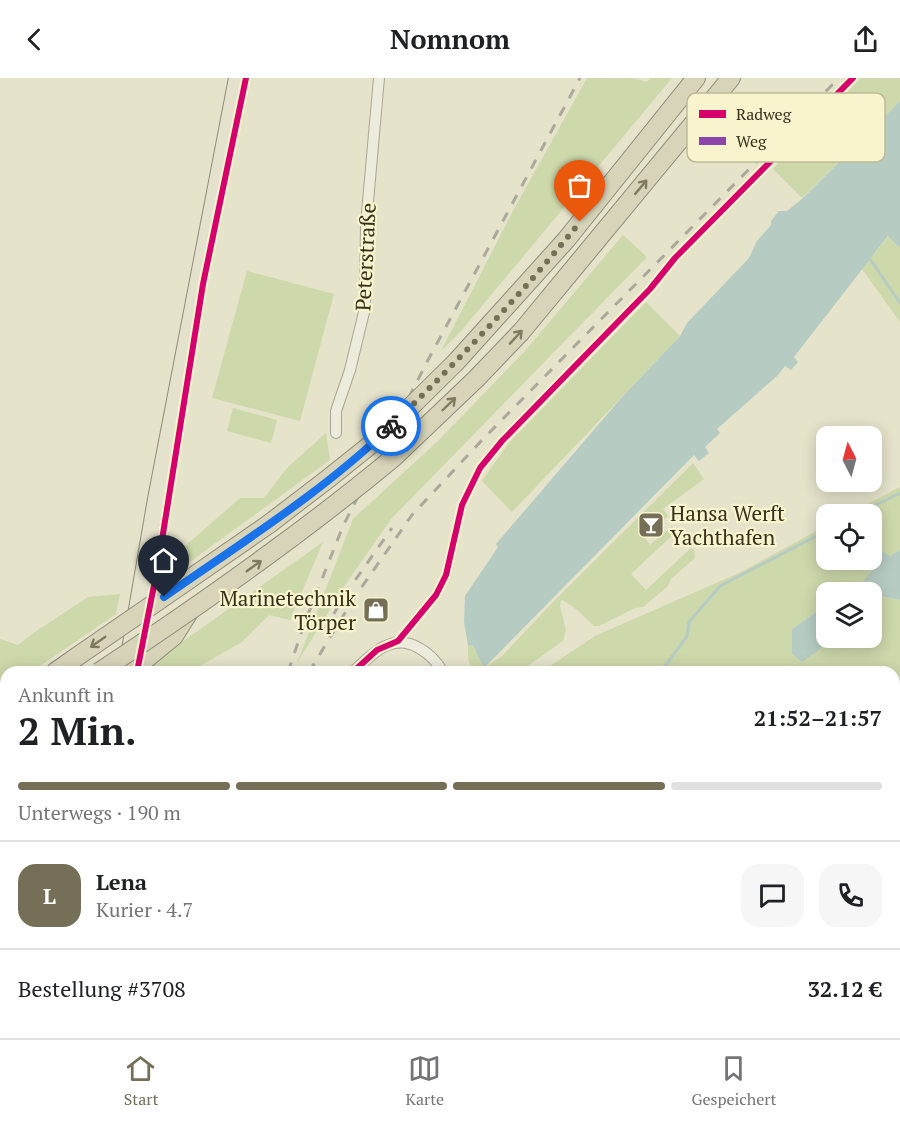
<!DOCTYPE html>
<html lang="de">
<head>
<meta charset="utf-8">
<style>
  body { margin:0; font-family:"PT Serif",serif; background:#f6f6f6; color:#202124; height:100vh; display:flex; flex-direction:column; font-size:22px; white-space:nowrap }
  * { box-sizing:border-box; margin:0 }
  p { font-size:20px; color:#757577 }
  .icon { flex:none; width:33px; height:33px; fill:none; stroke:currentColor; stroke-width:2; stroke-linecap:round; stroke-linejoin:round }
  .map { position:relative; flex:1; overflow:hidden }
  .drawer { position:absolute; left:0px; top:588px; width:900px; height:372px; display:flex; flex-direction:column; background:#fff; border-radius:18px 18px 0 0; box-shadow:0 3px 15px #0003 }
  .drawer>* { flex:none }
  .needle { width:39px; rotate:354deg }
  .fabs { position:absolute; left:816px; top:348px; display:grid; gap:12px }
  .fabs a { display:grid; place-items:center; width:66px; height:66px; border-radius:12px; background:#fff; box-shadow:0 3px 15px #0003; font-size:30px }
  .pin { position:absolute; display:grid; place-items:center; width:51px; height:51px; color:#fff; margin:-62px -26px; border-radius:50% 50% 50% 0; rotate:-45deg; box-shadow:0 0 6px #0007 }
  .pin .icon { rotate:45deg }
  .courier { position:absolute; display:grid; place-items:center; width:60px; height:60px; margin:-30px; border:4px solid #1a73e8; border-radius:50%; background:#fff; color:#222; box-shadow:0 2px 8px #0007 }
  .head em { font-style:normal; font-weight:700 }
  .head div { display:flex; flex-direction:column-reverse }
  .head { display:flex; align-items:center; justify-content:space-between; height:102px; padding:0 18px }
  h1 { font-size:39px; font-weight:700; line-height:45px }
  .bar { display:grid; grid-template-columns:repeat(4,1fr); gap:9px 6px; align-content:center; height:72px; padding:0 18px }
  .bar i { height:8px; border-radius:4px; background:#e0e0e0 }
  .bar .current { background:#756f58 }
  .bar p { grid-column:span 4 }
  .line { display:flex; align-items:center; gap:15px; padding:0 18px; border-top:2px solid #e0e0e0 }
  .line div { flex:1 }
  .round { display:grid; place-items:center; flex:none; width:63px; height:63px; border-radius:18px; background:#f6f6f6 }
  header { display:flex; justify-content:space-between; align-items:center; height:78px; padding:0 18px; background:#fff; font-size:27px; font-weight:700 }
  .tabs { display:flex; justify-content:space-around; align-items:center; height:84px; border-top:2px solid #e0e0e0; background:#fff; font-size:16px; color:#757577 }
  .tabs a { display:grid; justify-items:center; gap:3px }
  .tabs .current { color:#756f58 }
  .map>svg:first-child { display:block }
</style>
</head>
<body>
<header><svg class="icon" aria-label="back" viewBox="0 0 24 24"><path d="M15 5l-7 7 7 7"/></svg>Nomnom<svg class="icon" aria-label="share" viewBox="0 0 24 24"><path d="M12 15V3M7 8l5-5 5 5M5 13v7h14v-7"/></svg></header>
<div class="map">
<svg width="900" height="960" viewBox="0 0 900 960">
  <rect width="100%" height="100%" fill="#e5e3ca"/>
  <g fill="#cdd8ab" fill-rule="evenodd">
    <polygon points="587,0 632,0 647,4 651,0 672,0 461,253 441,273 514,131"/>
    <polygon points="861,0 900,0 900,23 802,120 773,91"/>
    <polygon points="623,157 647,179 392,440 347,504 297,585 353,441 438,363 524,274"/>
    <polygon points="889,158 898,168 900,168 900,244 862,191"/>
    <polygon points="247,193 334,216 300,343 212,320"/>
    <polygon points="646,224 680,258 512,434 482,403 508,366"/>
    <polygon points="233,330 277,342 271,365 227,353"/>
    <polygon points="326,355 330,382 158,507 161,489 240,420 264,420 287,390"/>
    <polygon points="693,385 704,401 663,431 668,438 657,447 656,442 650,440 645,444 646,451 651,453 644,459 650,467 672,448 676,454 631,496 646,512 691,470 694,472 695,480 671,501 667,509 643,529 635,530 599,548 594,548 576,531 563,522 561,523 560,528 566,552 563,563 519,594 473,594 468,581 468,568 473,567 484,590 501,579 556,521"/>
    <path d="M 900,409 L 900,472 L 874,490 L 864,504 L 871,503 L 881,518 L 900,522 L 900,960 L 587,960 L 585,954 L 894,954 L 894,594 L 541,594 L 595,558 L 739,495 L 826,448 L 826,482 L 872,482 L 872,436 L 848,436 ZM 826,514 L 872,514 L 872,560 L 826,560 L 826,552 L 792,551 L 826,527 Z"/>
    <polygon points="323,464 290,542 269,537 242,564 189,594 140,594"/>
    <polygon points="120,516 116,536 31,594 6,594 6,612 0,616 0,561 18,567 35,554 88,519"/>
  </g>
  <g fill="#b6ccc3">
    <polygon points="900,23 900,168 899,169 888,158 794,279 798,284 791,292 785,288 777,298 717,351 720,355 705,369 709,375 699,383 694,377 484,590 473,567 468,568 464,544 465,518 498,469 496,466 622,319 680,258 687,245 749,180 757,163 771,147 771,143 779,133 787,133 802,121"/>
    <polygon points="900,472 900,522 881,518 871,503 863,504 874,490 872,479 882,473 890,478"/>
    <polygon points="826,527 826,552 820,571 802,584 792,576 792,551"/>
    <polygon points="281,954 390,954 392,960 282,960"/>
  </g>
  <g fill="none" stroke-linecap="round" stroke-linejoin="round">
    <g stroke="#b6ccc3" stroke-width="3">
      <polyline points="870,181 900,225"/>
      <polyline points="858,436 900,415"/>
      <polyline points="661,594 687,558 689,544 720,508 826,453"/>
    </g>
    <defs>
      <g id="street">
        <polyline points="336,355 336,333 350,292 365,230 366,146 379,0"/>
        <path d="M 353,594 C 372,576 392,554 419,570 C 430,576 437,584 443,594"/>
        <polyline points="595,954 597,960"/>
        <polyline points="180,960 180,954"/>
      </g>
      <g id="primary">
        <polyline points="128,583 156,421 237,0"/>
        <polyline points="0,862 6,863"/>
        <polyline points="61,960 62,954"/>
      </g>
      <g id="highway">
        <polyline points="456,284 566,162 696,0"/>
        <polyline points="393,380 476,301 521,254 731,0"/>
        <polyline points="181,507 269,446"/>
        <polyline points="55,594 75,580"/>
        <polyline points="130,594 174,558 189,534"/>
        <polyline points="0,632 6,628"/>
        <polyline points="0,665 6,660"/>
        <polyline points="0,712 6,705"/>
      </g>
    </defs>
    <use href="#street" stroke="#aaa693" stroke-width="12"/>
    <use href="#primary" stroke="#8f8b7a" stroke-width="18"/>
    <use href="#highway" stroke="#8f8b7a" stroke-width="20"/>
    <use href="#street" stroke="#ecebdc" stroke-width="10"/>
    <use href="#primary" stroke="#e4e2cd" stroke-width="16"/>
    <use href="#highway" stroke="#d8d4ba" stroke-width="18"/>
    <g stroke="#aba99c" stroke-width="3" stroke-dasharray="10 10" stroke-linecap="butt">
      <polyline points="324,553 344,518 392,450"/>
      <polyline points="288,594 305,544 343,448 428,282 580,0"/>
      <polyline points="309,594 354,520 412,437 484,360 839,0"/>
      <polyline points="208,960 209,954"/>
    </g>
    <defs>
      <g id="highway-bridge">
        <polyline points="269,446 329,400 379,360 456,284"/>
        <polyline points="75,580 181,507"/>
        <path d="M 99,594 C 200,527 299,458 393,380"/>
      </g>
    </defs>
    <use href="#highway-bridge" stroke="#8f8b7a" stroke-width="20" stroke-linecap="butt"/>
    <use href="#highway-bridge" stroke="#d8d4ba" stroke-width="18"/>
    <polyline stroke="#8e44ad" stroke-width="4.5" stroke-dasharray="9 4.5" stroke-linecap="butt" points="225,960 225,954"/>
    <defs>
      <g id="cycleway">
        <polyline points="137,594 158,487 203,206 246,0"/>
        <polyline points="353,594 377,572 398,563 436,517 446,497 462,427 480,390 502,363 650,211 675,180 853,0"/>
      </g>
    </defs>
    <use href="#cycleway" stroke="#f8f5ce" stroke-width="10"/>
    <use href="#cycleway" stroke="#d6006c" stroke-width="6"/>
  </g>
  <defs><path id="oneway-shaft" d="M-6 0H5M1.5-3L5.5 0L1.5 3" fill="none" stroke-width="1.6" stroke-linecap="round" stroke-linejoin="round" transform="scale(1.5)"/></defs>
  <g stroke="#807a63">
    <use href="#oneway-shaft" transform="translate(641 109) rotate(-50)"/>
    <use href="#oneway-shaft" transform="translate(516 259) rotate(-47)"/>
    <use href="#oneway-shaft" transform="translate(449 326) rotate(-44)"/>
    <use href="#oneway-shaft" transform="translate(254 488) rotate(-36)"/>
    <use href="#oneway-shaft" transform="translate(98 564) rotate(145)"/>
  </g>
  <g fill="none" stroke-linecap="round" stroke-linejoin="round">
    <path stroke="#756f58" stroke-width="6" stroke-dasharray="0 10.8" d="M 391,348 C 458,283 522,216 580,144"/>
    <path stroke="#1a73e8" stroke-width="8" d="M 164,519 C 241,465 323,414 391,348"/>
  </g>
  <defs>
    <symbol id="bar-square" viewBox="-11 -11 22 22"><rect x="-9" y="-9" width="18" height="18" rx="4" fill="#756f58" stroke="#f8f5ce"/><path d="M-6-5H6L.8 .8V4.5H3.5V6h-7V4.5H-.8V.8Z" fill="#fff"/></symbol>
    <symbol id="shop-square" viewBox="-11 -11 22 22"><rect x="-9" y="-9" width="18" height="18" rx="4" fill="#756f58" stroke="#f8f5ce"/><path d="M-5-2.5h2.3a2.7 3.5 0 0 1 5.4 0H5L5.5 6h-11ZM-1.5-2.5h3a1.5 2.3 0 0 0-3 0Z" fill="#fff"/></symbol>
  </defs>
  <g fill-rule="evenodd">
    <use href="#bar-square" x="636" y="432" width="30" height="30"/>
    <use href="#shop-square" x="361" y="517" width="30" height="30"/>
  </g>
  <g text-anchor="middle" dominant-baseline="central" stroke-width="4.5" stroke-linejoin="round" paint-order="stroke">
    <g font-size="21" fill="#38301b" stroke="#f8f5ce">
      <text transform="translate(365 179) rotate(-87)">Peterstraße</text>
    </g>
    <g font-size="21" fill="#38301b" stroke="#f8f5ce" text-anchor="start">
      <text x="670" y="435">Hansa Werft<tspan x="670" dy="24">Yachthafen</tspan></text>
      <text x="356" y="520" text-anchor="end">Marinetechnik<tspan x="356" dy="24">Törper</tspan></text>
    </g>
  </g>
  <rect x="687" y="15" width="198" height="69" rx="9" fill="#f8f5ce" stroke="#beba98" stroke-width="1.5"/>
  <rect x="699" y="32" width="27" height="8" fill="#d6006c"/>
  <rect x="699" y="59" width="27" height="8" fill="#8e44ad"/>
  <g font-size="16" fill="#38301b">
    <text x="736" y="42">Radweg</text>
    <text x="736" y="69">Weg</text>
  </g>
</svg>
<div class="fabs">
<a><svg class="needle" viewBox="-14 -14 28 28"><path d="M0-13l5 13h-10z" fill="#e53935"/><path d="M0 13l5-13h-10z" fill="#757577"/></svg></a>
<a><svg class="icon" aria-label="locate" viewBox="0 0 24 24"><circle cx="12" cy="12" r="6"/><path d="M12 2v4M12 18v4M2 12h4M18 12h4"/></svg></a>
<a><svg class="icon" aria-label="layers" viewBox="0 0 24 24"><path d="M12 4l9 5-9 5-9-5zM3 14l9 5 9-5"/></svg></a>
</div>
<div class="pin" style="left:580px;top:144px;background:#ea580c"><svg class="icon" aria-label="bag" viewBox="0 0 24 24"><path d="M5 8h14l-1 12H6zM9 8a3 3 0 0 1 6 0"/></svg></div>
<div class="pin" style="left:164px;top:519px;background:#1f2937"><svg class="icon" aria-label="home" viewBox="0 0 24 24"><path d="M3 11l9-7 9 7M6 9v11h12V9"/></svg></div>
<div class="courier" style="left:391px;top:348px"><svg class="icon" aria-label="bike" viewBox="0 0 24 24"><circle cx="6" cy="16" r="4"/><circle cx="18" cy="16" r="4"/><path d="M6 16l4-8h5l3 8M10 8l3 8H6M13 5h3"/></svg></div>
<section class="drawer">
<div class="head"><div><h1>2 Min.</h1><p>Ankunft in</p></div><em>21:52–21:57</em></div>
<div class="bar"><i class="current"></i><i class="current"></i><i class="current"></i><i></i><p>Unterwegs · 190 m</p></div>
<div class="line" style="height:108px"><b class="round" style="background:#756f58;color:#fff">L</b><div><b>Lena</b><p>Kurier · 4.7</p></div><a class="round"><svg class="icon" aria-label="chat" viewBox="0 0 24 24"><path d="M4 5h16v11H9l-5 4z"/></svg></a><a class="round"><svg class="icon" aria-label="phone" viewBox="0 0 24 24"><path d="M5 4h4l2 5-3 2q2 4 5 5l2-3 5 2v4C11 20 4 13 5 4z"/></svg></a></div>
<div class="line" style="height:78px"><div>Bestellung #3708</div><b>32.12 €</b></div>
</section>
</div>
<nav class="tabs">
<a class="current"><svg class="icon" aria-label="home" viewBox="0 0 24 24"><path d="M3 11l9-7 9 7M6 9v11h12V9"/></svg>Start</a>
<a><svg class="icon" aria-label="map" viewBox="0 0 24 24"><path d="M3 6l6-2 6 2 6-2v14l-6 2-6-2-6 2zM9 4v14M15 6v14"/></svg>Karte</a>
<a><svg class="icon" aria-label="saved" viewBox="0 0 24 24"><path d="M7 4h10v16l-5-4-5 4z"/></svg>Gespeichert</a>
</nav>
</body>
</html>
